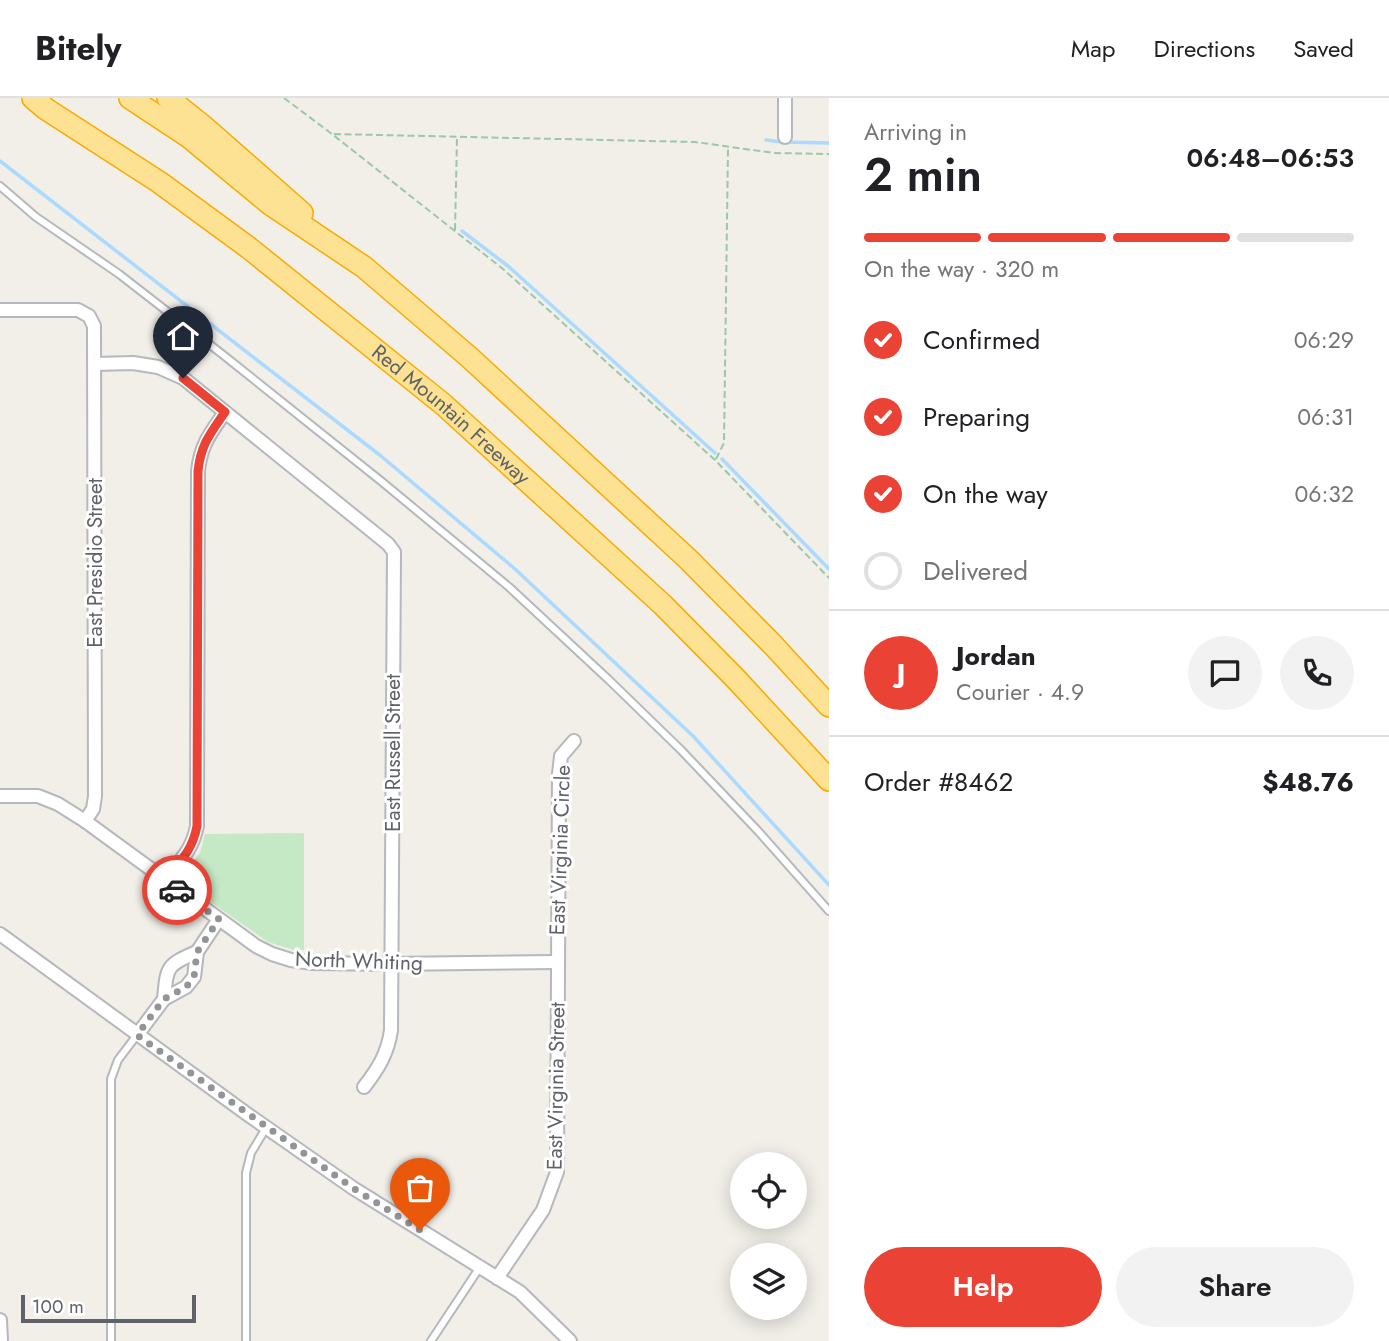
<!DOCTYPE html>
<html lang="en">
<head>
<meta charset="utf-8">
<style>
  body { margin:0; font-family:Jost,sans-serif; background:#f2f2f2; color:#202124; height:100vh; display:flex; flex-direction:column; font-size:26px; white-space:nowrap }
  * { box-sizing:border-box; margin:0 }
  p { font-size:23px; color:#757577 }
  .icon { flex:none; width:38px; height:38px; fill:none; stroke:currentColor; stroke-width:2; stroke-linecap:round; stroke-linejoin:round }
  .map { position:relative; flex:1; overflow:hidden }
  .panel { display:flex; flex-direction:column; background:#fff; width:560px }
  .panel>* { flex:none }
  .buttons { position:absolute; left:730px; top:1054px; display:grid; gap:14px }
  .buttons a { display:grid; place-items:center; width:77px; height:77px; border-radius:50%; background:#fff; box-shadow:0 4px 18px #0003; font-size:35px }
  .scale { position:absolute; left:21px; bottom:18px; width:175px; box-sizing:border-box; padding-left:7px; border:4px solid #5f6368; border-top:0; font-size:19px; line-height:24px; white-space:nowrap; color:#5f6368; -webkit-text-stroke:5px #fff; paint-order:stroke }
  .pin { position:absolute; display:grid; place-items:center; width:60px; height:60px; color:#fff; margin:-72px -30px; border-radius:50% 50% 50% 0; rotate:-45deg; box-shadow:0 0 7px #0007 }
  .pin .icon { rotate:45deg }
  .courier { position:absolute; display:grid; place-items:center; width:70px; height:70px; margin:-35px; border:5px solid #ea4335; border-radius:50%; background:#fff; color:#222; box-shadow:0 2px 9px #0007 }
  .overview em { font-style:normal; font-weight:600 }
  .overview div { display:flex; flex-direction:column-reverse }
  .overview { display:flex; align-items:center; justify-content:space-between; height:119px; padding:0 35px }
  h1 { font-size:46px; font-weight:600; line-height:52px }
  .bar { display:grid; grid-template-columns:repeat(4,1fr); gap:10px 7px; align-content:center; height:84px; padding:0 35px }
  .bar i { height:9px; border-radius:5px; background:#e0e0e0 }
  .bar .active { background:#ea4335 }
  .bar p { grid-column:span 4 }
  .line { display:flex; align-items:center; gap:18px; padding:0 35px; border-top:2px solid #e0e0e0 }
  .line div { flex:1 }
  .round { display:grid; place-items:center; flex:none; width:74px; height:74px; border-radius:37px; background:#f2f2f2 }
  ol { padding:0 35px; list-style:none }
  li { display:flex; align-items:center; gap:21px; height:77px }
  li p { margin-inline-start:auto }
  li .icon { padding:7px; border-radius:50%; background:#ea4335; color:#fff; stroke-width:4 }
  li:last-child { color:#757577 }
  li i { width:38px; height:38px; border:4px solid #e0e0e0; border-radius:50% }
  .primary-button { display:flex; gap:14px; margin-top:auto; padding:14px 35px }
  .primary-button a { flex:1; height:80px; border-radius:42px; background:#ea4335; color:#fff; font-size:28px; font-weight:600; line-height:80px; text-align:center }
  .primary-button a+a { background:#f2f2f2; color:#202124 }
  header { display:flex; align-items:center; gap:42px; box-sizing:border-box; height:98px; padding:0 35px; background:#fff; border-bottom:2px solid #e0e0e0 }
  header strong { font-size:33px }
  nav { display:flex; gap:38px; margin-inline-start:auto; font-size:24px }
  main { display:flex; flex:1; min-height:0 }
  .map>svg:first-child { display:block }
</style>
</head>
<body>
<header>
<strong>Bitely</strong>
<nav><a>Map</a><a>Directions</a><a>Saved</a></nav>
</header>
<main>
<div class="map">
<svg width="829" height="1243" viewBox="0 0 829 1243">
  <rect width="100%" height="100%" fill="#f1efe8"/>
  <polygon fill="#c5e8c5" points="304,735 304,852 294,852 268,844 178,781 200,755 205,736"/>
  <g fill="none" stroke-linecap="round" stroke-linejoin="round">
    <g stroke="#aadaff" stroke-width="3.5">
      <polyline points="766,42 782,44 829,45"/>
      <polyline points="0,63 381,358 515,471 693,638 829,787"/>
      <polyline points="462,133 508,168 715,355"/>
      <polyline points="722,361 829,471"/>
    </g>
    <defs>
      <g id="lane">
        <polyline points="0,88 36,119 119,176 222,256 381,383 509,489 609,582 681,652 758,733 829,813"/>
        <polyline points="111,1243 111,981 118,962 137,937"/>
        <polyline points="246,1243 246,1075 251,1055 266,1030"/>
        <polyline points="431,1243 480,1169"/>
      </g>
      <g id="street">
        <polyline points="785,0 785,39"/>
        <polyline points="0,212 78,212 89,218 94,228 95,698 93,711 85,723"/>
        <path d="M 95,266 L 133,265 L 158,269 L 183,280 L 388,446 L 394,454 L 391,932 C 388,955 378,971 364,989"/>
        <polyline points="0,698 38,698 58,706 85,723 256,848 272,856 291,862 312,865 391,866 557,864"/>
        <path d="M 164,782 C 180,763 192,753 197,728 L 198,373 C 201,346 210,336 225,314"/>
        <polyline points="0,836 247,1016 353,1090 520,1194 570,1243"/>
        <path d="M 164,901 C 167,869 166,867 197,854"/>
        <polyline points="137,937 164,901 186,889 194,879 197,854 219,821"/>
        <polyline points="497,1180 543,1112 557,1074 559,676 561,658 574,643"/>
        <polyline points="0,1222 1,1243"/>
      </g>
      <g id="highway">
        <path id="s1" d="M 33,0 L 46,11 L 159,84 L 249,150 L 444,307 L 663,507 L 736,581 L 829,682"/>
        <polyline points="130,0 189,39 270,106 364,169 469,259 689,462 773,547 829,608"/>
        <polyline points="168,0 203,28 302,115"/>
      </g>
    </defs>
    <use href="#lane" stroke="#b5b8bc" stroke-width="10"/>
    <use href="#street" stroke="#b5b8bc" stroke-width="16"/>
    <use href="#highway" stroke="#f9ab00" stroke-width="24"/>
    <g stroke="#9cc7a9" stroke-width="2" stroke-dasharray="7 3.5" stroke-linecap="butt">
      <polyline points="284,0 332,36 503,171 715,362 829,480"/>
      <polyline points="334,36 695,44 774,55 829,56"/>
      <polyline points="455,132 457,40"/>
      <polyline points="716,361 724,345 728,50"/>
    </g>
    <use href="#lane" stroke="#fff" stroke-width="6"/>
    <use href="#street" stroke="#fff" stroke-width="12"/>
    <use href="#highway" stroke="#fde293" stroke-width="21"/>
  </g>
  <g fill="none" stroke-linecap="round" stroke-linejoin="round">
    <polyline stroke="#929495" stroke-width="7" stroke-dasharray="0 12.6" points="177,792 219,821 197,854 194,879 186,889 164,901 137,937 353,1090 420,1132"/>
    <path stroke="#ea4335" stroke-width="9" d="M 177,792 L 164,782 C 180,763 192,754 197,728 L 198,373 C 201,346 210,336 225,314 L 183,280"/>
  </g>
  <g text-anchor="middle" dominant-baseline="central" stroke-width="6" stroke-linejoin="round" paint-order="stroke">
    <g font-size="21" fill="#5f6368" stroke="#fff">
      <text stroke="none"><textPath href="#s1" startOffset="525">Red Mountain Freeway</textPath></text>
      <text transform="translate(95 465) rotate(-90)">East Presidio Street</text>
      <text transform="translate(393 655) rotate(-90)">East Russell Street</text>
      <text transform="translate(560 752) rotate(-88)">East Virginia Circle</text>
      <text transform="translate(359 863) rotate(2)">North Whiting</text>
      <text transform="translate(556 988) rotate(-89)">East Virginia Street</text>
    </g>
  </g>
</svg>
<div class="buttons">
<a><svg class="icon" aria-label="locate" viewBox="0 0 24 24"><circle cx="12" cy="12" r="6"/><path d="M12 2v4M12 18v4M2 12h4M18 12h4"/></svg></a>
<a><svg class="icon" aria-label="layers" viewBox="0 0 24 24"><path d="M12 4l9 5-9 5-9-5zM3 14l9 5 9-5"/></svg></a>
</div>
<div class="scale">100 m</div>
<div class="pin" style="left:420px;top:1132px;background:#ea580c"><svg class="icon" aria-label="bag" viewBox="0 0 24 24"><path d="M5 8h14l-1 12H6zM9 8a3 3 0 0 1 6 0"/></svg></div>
<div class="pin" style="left:183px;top:280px;background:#1f2937"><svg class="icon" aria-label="home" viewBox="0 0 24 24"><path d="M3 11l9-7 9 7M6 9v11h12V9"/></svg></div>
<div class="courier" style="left:177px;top:792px"><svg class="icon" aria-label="car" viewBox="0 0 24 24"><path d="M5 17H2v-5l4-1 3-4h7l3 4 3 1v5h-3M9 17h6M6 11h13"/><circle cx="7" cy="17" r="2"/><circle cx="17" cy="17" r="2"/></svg></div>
</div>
<section class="panel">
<div class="overview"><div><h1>2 min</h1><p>Arriving in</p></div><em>06:48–06:53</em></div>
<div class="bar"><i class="active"></i><i class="active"></i><i class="active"></i><i></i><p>On the way · 320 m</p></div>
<ol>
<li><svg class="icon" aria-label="check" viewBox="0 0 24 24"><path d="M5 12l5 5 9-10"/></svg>Confirmed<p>06:29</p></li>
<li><svg class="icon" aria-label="check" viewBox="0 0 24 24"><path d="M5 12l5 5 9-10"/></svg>Preparing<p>06:31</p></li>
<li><svg class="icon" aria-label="check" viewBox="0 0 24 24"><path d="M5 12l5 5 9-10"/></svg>On the way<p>06:32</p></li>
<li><i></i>Delivered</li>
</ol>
<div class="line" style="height:126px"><b class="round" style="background:#ea4335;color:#fff">J</b><div><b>Jordan</b><p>Courier · 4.9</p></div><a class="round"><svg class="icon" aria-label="chat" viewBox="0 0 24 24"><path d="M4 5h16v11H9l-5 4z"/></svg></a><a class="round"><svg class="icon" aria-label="phone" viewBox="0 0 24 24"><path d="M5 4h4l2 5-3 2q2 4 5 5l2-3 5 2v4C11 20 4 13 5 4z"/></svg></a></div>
<div class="line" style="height:91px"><div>Order #8462</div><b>$48.76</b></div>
<div class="primary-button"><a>Help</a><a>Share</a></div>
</section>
</main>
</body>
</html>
